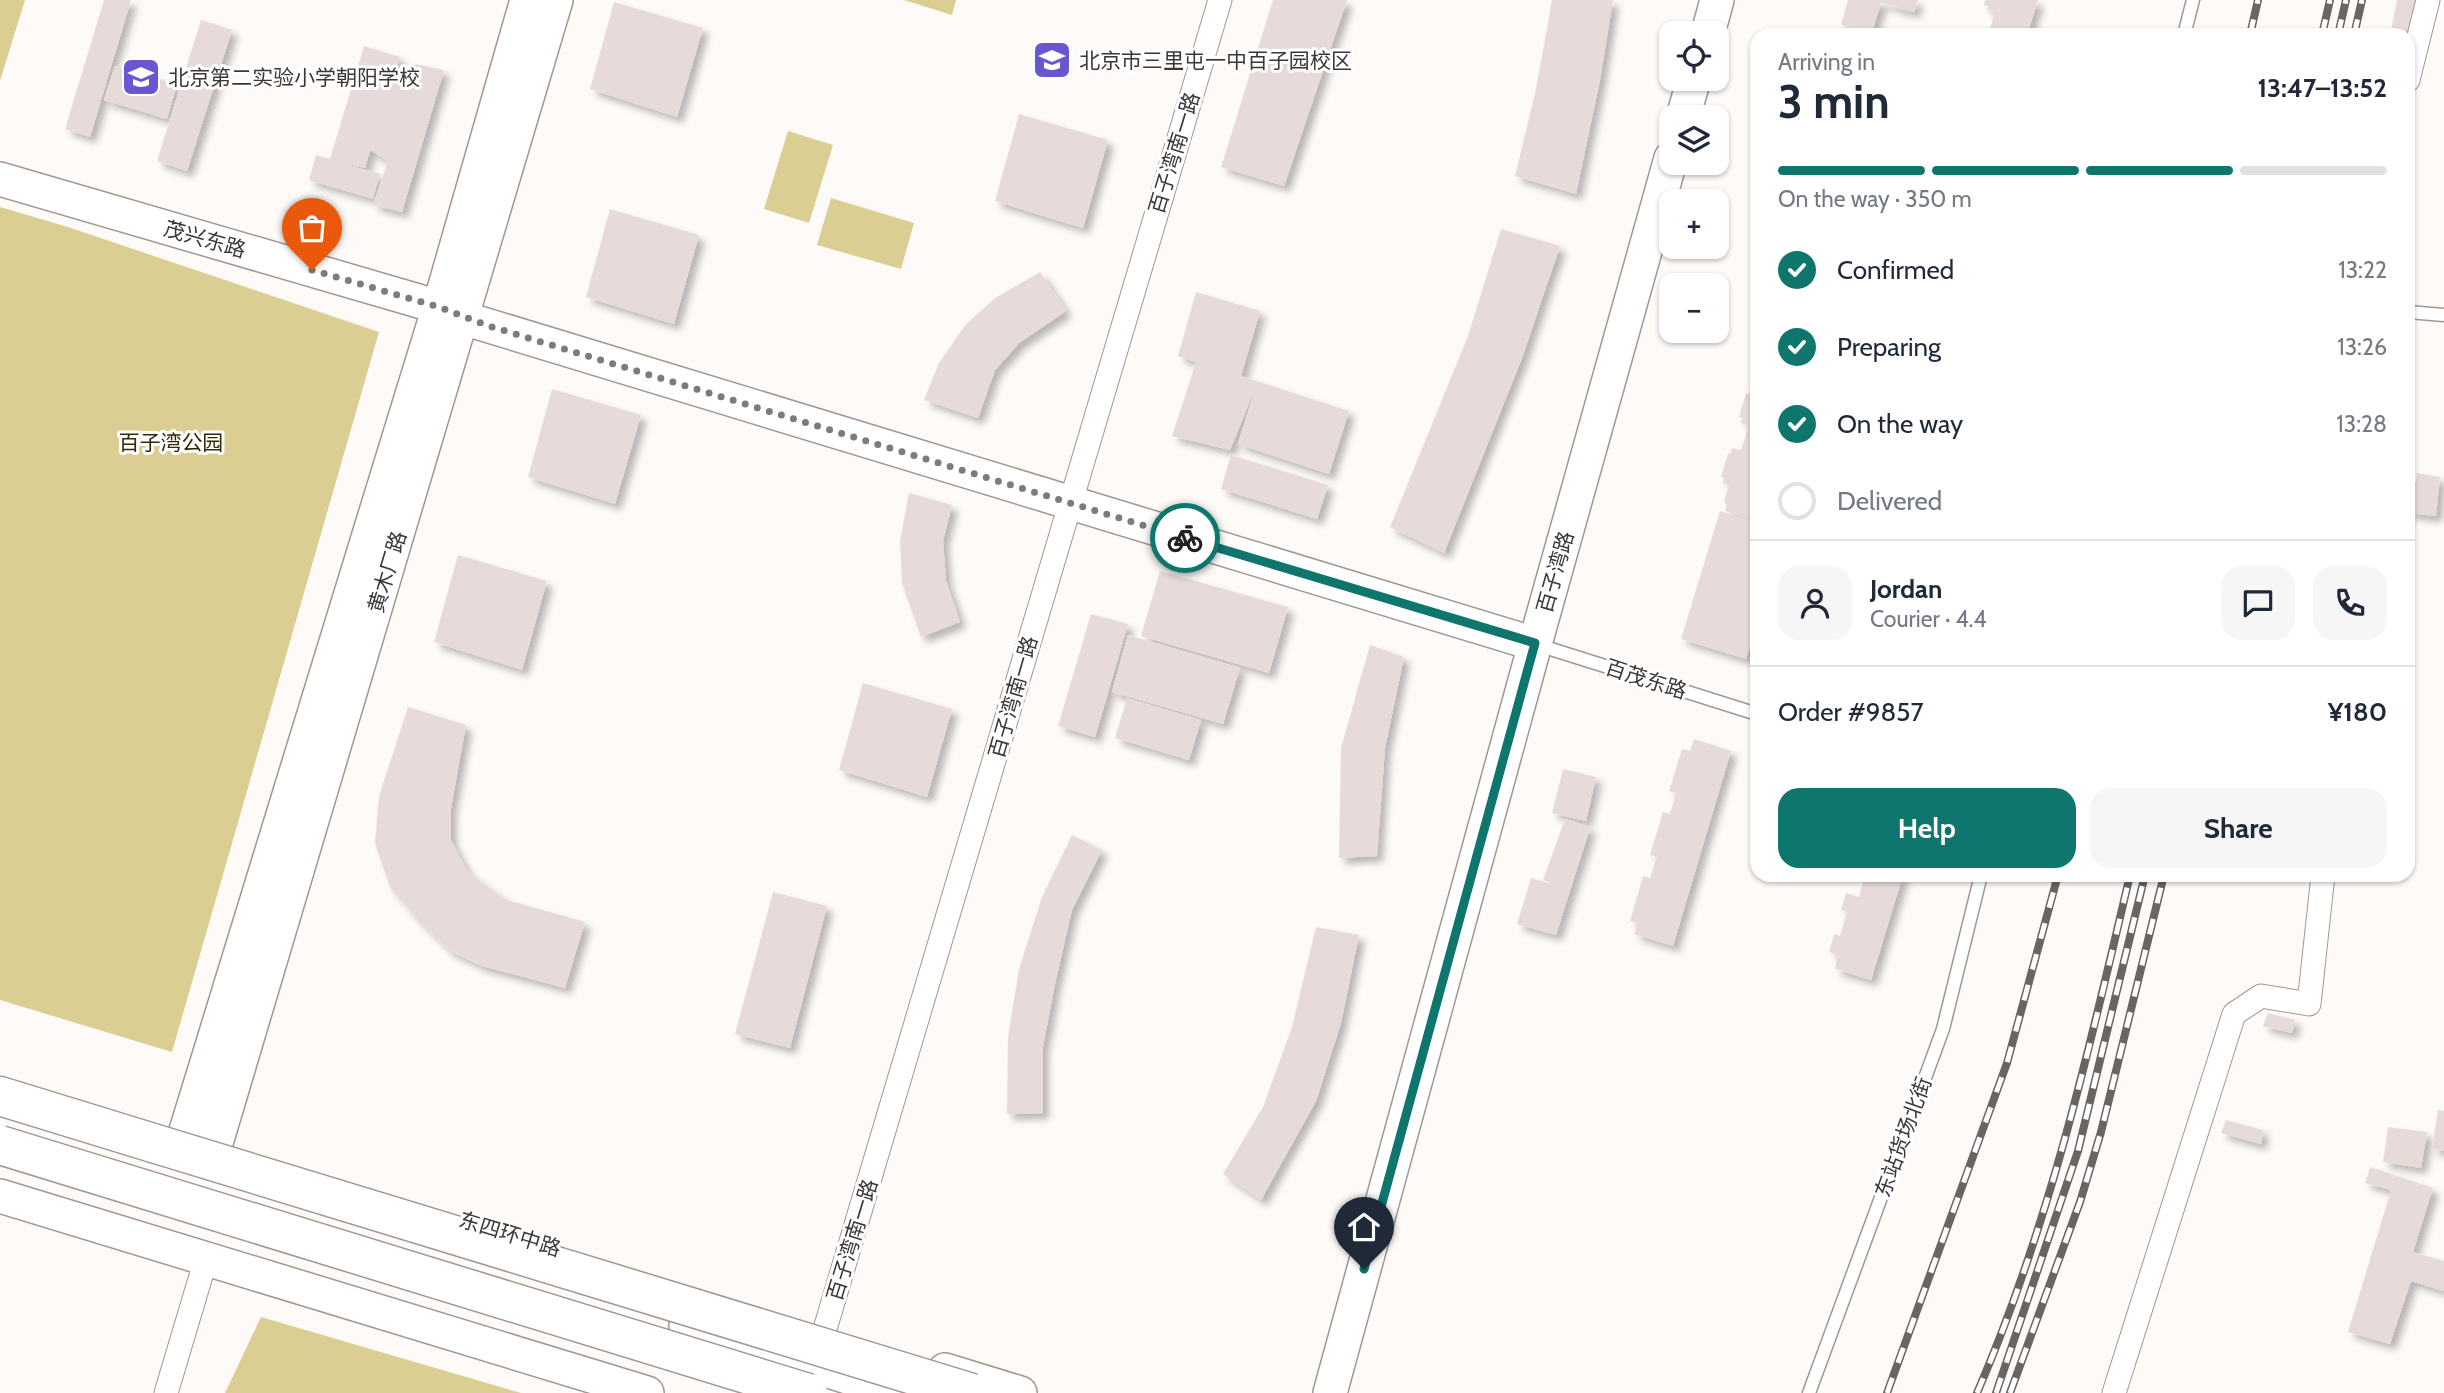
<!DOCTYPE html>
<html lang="en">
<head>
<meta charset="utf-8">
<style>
  body { margin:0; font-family:Cabin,"Noto Sans SC",sans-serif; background:#f6f6f7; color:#1f2937; height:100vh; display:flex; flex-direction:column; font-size:26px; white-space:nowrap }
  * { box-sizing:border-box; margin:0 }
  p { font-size:23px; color:#747a83 }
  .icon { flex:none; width:38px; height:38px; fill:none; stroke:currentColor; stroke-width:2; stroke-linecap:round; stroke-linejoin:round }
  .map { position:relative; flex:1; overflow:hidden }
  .details { position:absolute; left:1750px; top:28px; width:665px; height:854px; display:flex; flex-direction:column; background:#fff; border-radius:21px; box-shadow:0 2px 5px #0004 }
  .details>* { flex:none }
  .fabs { position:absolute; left:1659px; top:21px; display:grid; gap:14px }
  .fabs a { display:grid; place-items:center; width:70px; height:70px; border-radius:14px; background:#fff; box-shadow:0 2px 5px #0004; font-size:35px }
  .pin { position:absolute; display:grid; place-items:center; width:60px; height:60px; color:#fff; margin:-72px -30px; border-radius:50% 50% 50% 0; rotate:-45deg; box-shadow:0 0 7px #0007 }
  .pin .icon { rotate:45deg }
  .courier { position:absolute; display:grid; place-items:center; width:70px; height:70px; margin:-35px; border:5px solid #0f766e; border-radius:50%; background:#fff; color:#222; box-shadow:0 2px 9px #0007 }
  .summary em { font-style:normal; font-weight:700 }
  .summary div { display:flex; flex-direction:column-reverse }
  .summary { display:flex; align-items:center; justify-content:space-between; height:119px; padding:0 28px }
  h1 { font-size:46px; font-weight:700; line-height:52px }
  .bar { display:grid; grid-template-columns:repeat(4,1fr); gap:10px 7px; align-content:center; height:84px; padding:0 28px }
  .bar i { height:9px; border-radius:5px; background:#e0e1e3 }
  .bar .active { background:#0f766e }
  .bar p { grid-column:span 4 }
  .line { display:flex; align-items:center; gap:18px; padding:0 28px; border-top:2px solid #e0e1e3 }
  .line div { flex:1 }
  .round { display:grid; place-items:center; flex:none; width:74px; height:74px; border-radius:21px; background:#f6f6f7 }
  ol { padding:0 28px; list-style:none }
  li { display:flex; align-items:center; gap:21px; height:77px }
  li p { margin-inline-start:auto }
  li .icon { padding:7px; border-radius:50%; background:#0f766e; color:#fff; stroke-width:4 }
  li:last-child { color:#747a83 }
  li i { width:38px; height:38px; border:4px solid #e0e1e3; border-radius:50% }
  .button { display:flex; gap:14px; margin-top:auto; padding:14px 28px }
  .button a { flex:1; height:80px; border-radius:21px; background:#0f766e; color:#fff; font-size:28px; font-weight:700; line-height:80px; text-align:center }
  .button a+a { background:#f6f6f7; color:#1f2937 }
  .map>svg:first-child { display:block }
</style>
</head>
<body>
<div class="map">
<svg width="2444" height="1393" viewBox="0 0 2444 1393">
  <defs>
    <filter id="shadow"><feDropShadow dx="6" dy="6" stdDeviation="3.5" flood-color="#0004"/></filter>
  </defs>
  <rect width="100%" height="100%" fill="#fefaf8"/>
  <g fill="#dace93">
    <polygon points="0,0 25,0 0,81"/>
    <polygon points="904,0 956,0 952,15"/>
    <polygon points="788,131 833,145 809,223 764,209"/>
    <polygon points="831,198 914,223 901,269 817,245"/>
    <polygon points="0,207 68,227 379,332 172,1052 0,1000"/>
    <polygon points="261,1317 521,1393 225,1393"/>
  </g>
  <g fill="#e7dbda" filter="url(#shadow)">
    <polygon points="104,0 131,0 90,137 65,129"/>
    <polygon points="1273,0 1347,0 1284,186 1221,167"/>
    <polygon points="1552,0 1613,0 1600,80 1576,194 1515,176 1536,89"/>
    <polygon points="1848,0 1918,0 1914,12 1881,3 1871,35 1854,35 1855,29 1841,25"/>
    <polygon points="1985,0 2038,0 2027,35 1988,35 1995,12 1987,10 1988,6 1984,5"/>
    <polygon points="2397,0 2416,0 2408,35 2390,35"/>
    <polygon points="614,2 703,28 677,117 590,89"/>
    <polygon points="201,20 232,30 187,171 157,161"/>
    <polygon points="364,46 400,57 391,79 410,78 415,64 444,70 402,212 373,205 388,161 370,150 365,168 335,161 380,174 373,199 309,180 316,155 330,159"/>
    <polygon points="115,66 177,84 167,119 104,100"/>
    <polygon points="1019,114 1108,140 1083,228 995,201"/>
    <polygon points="610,209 699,235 674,324 586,297"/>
    <polygon points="1501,229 1560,246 1522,358 1444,553 1390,527 1468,336"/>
    <polygon points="1040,272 1066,311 1019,343 995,370 978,418 924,400 939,363 966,324 995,298"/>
    <polygon points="1196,292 1260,311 1241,376 1349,411 1329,474 1238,444 1256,386 1230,450 1172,436 1196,362 1178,356"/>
    <polygon points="1751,387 1757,389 1757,521 1725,511 1727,505 1724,502 1729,485 1723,483 1724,478 1721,477 1728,453 1730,454 1732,448 1741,450 1749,425 1741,423 1743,418 1739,417 1746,393 1749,394"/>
    <polygon points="552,389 641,415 615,504 528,477"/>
    <polygon points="1231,455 1328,485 1317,519 1221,489"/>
    <polygon points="2417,473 2440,477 2436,516 2408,513 2408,481 2416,482"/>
    <polygon points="909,493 952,505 943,541 946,581 960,622 921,637 902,583 900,541"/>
    <polygon points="1720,511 1757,522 1757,625 1746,659 1681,639"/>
    <polygon points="458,555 547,581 522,670 434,642"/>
    <polygon points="1160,571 1288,607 1269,673 1141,636"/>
    <polygon points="1091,614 1128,624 1095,737 1058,726"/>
    <polygon points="1128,635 1240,668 1223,724 1112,692"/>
    <polygon points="1370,645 1404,657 1385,748 1377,856 1339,858 1341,748"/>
    <polygon points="863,683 952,709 927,797 839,770"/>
    <polygon points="1127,698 1201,720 1189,760 1115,738"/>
    <polygon points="408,707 466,725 451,808 451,840 467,871 504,899 585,922 565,988 482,966 450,951 417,919 390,887 375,843 379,796"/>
    <polygon points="1694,739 1731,751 1673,946 1634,934 1638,923 1630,921 1643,876 1650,878 1657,857 1650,855 1663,812 1670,814 1676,793 1669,791 1682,749 1690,751"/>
    <polygon points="1563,769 1596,777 1586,821 1552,813"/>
    <polygon points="1565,819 1590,828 1556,935 1517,924 1531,878 1559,886 1543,880"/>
    <polygon points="1072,835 1102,850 1072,910 1055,984 1043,1047 1043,1113 1007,1114 1008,1037 1019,969 1042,897"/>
    <polygon points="1865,875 1903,875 1871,980 1835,969 1838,955 1829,952 1834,934 1840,936 1847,912 1841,910 1846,893 1859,897"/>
    <polygon points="773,892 827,906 790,1048 735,1034"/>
    <polygon points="1316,927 1359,935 1341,1023 1316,1101 1261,1200 1223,1174 1263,1107 1292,1027"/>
    <polygon points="2268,1013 2295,1020 2292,1033 2263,1026"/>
    <polygon points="2438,1110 2444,1111 2444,1151 2432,1149"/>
    <polygon points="2226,1120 2263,1130 2261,1144 2221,1133"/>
    <polygon points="2388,1127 2427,1132 2421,1168 2383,1162"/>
    <polygon points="2370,1167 2433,1188 2413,1252 2444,1261 2444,1291 2411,1281 2390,1344 2348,1332 2391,1190 2365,1183"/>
  </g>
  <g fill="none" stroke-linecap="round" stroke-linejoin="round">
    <defs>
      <g id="lane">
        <polyline points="2184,35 2193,0"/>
        <polyline points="2408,312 2444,315"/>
        <polyline points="1535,644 1757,714"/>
        <polyline points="1809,1393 1943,1029 1981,875"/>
      </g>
      <g id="street">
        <polyline points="2408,80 2428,0"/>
        <polyline points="817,1356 1220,0"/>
        <polyline points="166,1393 206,1259"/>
        <polyline points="2114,1393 2234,1014 2261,996 2309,1004 2323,875"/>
      </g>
      <g id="secondary">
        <polyline points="1708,33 1717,0"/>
        <polyline points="1683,117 1694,79"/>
        <polyline points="0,179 439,307 463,318 1535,644"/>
        <polyline points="185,1134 439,307 527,0"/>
        <polyline points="216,1143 556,0"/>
        <polyline points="0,1196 647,1393"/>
        <polyline points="686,1325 897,1393"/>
        <polyline points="945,1370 1020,1393"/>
        <polyline points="1330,1393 1535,644 1671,158"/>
      </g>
      <polyline id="highway" points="0,1096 153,1143"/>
    </defs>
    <use href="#lane" stroke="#a19792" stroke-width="15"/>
    <use href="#street" stroke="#a19792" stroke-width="25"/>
    <use href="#secondary" stroke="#a19792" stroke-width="36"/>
    <use href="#highway" stroke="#a19792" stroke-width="41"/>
    <use href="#lane" stroke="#fff" stroke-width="12"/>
    <use href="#street" stroke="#fff" stroke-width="23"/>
    <use href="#secondary" stroke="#fff" stroke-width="33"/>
    <use href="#highway" stroke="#fff" stroke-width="38"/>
    <defs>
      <g id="rail">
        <polyline points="2250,35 2258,0"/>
        <polyline points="2322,35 2330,0"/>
        <polyline points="2338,35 2346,0"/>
        <polyline points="2354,35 2362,0"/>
        <polyline points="1887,1393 2007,1063 2058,875"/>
        <path d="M 1977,1393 C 2049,1227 2089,1051 2130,875"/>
        <polyline points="1996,1393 2078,1151 2145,875"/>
        <polyline points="2010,1393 2080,1202 2101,1132 2164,875"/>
      </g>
    </defs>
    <use href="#rail" stroke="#696563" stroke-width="8"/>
    <use href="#rail" stroke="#fff" stroke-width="5" stroke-dasharray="16" stroke-linecap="butt"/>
    <defs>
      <g id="highway-bridge">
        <polyline points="153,1143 972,1393"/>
        <polyline points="0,1145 808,1393"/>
      </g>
    </defs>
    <use href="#highway-bridge" stroke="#a19792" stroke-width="41" stroke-linecap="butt"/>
    <use href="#highway-bridge" stroke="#fff" stroke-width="38"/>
  </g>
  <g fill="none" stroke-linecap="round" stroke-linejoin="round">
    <polyline stroke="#7f7b79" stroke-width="7" stroke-dasharray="0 12.6" points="312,270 439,307 489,326 1185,538"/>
    <polyline stroke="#0f766e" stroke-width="9" points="1185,538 1535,643 1364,1269"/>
  </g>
  <defs>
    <symbol id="school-square" viewBox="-11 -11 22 22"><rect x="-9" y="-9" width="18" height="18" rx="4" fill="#6857d0" stroke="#fff"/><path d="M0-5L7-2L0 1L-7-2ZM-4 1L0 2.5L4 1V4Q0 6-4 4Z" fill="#fff"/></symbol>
  </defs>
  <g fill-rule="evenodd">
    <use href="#school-square" x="1030" y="38" width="44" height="44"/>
    <use href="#school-square" x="119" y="55" width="44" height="44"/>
  </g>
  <g text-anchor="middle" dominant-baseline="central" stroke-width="6" stroke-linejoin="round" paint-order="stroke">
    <g font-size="21" fill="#3b3735" stroke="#fff" text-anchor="start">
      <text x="1079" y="60">北京市三里屯一中百子园校区</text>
      <text x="168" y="77">北京第二实验小学朝阳学校</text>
    </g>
    <g font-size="21" fill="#3b3735" stroke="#fff">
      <text transform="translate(1174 153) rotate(-73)">百子湾南一路</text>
      <text transform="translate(205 239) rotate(16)">茂兴东路</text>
      <text transform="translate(387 572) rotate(-73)">黄木厂路</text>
      <text transform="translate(1555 572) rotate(-74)">百子湾路</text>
      <text transform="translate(1646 679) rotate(18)">百茂东路</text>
      <text transform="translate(1013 697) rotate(-74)">百子湾南一路</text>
      <text transform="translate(1903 1137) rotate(-70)">东站货场北街</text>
      <text transform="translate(510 1234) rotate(17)">东四环中路</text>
      <text transform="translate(852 1240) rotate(-73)">百子湾南一路</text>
    </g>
    <g font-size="21" fill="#302a06" stroke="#fff">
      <text x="171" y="442">百子湾公园</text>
    </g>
  </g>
</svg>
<div class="fabs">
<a><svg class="icon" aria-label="locate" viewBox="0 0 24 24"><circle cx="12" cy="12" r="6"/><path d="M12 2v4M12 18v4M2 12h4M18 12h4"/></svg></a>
<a><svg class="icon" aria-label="layers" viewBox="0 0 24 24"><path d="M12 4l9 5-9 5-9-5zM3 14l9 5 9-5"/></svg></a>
<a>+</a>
<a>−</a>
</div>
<div class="pin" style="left:312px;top:270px;background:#ea580c"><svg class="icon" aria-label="bag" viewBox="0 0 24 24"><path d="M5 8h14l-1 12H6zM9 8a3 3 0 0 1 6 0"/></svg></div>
<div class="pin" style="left:1364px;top:1269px;background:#1f2937"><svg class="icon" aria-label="home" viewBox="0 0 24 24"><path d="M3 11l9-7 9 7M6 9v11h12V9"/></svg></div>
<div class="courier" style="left:1185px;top:538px"><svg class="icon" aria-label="bike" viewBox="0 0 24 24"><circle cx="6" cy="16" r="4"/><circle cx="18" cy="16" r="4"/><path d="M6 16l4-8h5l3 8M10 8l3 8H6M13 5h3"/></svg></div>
<section class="details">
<div class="summary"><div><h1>3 min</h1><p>Arriving in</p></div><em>13:47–13:52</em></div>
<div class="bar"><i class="active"></i><i class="active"></i><i class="active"></i><i></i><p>On the way · 350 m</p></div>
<ol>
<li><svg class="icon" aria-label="check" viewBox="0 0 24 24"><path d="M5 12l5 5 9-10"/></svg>Confirmed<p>13:22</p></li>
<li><svg class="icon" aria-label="check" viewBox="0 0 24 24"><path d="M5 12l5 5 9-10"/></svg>Preparing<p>13:26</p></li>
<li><svg class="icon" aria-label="check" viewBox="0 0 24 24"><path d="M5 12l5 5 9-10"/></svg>On the way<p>13:28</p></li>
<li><i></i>Delivered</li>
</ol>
<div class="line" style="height:126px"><a class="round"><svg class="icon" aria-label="person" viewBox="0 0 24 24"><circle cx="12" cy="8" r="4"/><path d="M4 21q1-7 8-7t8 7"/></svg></a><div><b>Jordan</b><p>Courier · 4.4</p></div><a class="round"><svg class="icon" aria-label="chat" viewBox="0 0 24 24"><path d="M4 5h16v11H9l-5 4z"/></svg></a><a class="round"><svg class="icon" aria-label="phone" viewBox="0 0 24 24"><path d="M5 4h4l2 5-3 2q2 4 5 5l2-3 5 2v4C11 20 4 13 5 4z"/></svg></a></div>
<div class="line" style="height:91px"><div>Order #9857</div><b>¥180</b></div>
<div class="button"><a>Help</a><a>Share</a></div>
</section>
</div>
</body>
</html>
